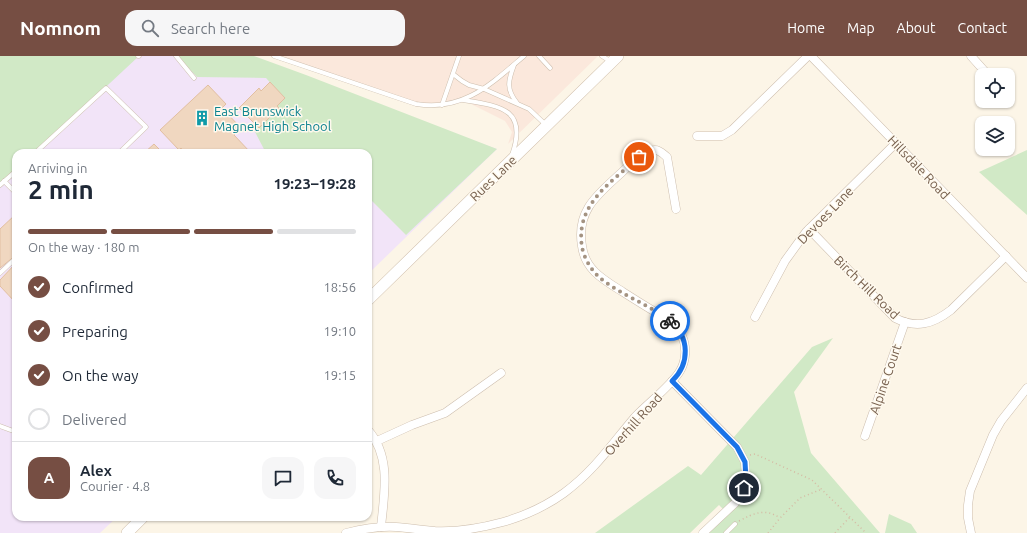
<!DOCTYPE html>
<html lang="en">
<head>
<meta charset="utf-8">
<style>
  body { margin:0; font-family:Ubuntu,sans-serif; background:#f6f6f7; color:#1f2937; height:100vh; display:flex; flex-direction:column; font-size:15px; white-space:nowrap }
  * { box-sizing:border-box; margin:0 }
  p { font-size:13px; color:#747a83 }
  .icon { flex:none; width:22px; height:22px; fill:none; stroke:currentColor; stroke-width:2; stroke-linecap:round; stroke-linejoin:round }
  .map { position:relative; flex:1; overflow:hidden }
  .details { position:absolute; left:12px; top:93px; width:360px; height:372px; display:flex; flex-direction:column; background:#fff; border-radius:12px; box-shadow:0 1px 3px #0004 }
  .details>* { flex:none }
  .fabs { position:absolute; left:975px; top:12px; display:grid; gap:8px }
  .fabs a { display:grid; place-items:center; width:40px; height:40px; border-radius:8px; background:#fff; box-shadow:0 1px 3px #0004; font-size:20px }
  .pin { position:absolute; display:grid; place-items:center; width:34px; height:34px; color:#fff; margin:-17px; border:2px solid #fff; border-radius:50%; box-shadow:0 1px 4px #0007 }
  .courier { position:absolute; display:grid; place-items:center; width:40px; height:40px; margin:-20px; border:3px solid #1a73e8; border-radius:50%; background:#fff; color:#222; box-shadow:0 1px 5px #0007 }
  .headline em { font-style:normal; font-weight:700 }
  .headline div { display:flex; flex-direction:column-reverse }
  .headline { display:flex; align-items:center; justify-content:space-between; height:68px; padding:0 16px }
  h1 { font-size:26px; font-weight:700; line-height:30px }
  .bar { display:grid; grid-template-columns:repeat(4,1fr); gap:6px 4px; align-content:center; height:48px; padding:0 16px }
  .bar i { height:5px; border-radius:3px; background:#e0e1e3 }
  .bar .active { background:#764e43 }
  .bar p { grid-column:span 4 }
  .line { display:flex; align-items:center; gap:10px; padding:0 16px; border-top:1px solid #e0e1e3 }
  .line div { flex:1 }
  .round { display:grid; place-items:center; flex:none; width:42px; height:42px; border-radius:12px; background:#f6f6f7 }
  ol { padding:0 16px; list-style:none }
  li { display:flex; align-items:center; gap:12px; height:44px }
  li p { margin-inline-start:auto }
  li .icon { padding:4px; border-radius:50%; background:#764e43; color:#fff; stroke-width:4 }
  li:last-child { color:#747a83 }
  li i { width:22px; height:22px; border:2px solid #e0e1e3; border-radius:50% }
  header { display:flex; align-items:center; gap:24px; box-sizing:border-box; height:56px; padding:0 20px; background:#764e43; color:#fff }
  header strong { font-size:19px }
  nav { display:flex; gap:22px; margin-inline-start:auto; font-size:14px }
  .search { width:280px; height:36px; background:#f6f6f7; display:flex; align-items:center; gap:10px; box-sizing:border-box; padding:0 14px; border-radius:12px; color:#747a83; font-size:15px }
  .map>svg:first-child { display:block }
</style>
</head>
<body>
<header>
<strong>Nomnom</strong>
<div class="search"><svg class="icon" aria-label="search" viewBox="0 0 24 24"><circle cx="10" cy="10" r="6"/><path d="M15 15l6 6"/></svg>Search here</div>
<nav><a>Home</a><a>Map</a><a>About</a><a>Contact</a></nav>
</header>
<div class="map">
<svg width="1027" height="477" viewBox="0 0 1027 477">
  <rect width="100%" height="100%" fill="#fcf5e7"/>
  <polygon fill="#fbe8dc" points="274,0 598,0 508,88 512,76 505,65 463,44 426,50"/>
  <polygon fill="#f2e4f8" points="0,0 237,0 497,93 368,218 368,97 16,97 16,461 117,461 100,477 0,477"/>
  <g fill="#d1e9c6">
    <polygon points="0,0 139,0 35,97 16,97 16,115 0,129"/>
    <polygon points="177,0 254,0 306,19 497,93 406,179 372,145 368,148 368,97 266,97 254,74 278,53 276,50 284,42 266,22 197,21"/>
    <polygon points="1027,94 1027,159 979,116"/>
    <polygon points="833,282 794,336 811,397 880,477 703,477 725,455 719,449 690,477 595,477 688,410 701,419 812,291"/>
    <polygon points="889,458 911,468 917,477 885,477"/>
  </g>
  <g fill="#f0d7c0" stroke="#e2bfa1">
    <polygon points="270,26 285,42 277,50 279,52 259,72 239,52 259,32 261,35"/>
    <polygon points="208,29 226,48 222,52 241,72 234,79 251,97 185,97 181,92 179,94 160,74"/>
    <polygon points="154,88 163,97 144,97"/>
    <polygon points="16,158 16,191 13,193 16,197 16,199 0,212 0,173"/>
    <polygon points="16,207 16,247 0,230 0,224"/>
  </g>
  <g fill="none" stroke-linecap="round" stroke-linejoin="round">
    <defs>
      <g id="lane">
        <polyline points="138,0 139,0"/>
        <polyline points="176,0 194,22"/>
        <path d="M 274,0 L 416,48 C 463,56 491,28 524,0"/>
        <polyline points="539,0 550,12"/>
        <polyline points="602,0 610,5"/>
        <path d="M 514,9 C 508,25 506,33 517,47"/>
        <polyline points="453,18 462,25 469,29 484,33 529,53 546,69"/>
        <path d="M 463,44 C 501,50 528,53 512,99"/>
        <polyline points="442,49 459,0"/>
        <polyline points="35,97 106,32 146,71 119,97"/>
        <polyline points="4,125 16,137"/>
        <polyline points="0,129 16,115"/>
        <polyline points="0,217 16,202"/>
        <polyline points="0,370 16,376"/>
        <polyline points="726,477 735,468"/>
      </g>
      <g id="street">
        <polyline points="811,0 1027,222"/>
        <polyline points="971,0 988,19"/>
        <polyline points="1008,41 1009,42"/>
        <polyline points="697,80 722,80 732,74 808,0"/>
        <path d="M 809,173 L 895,262 C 916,273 933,268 951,254 L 1006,200"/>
        <polyline points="755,261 785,205 806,176 896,87"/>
        <polyline points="672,325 737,391 745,406 746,424 740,440 735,447 703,477"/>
        <path d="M 368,374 C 392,401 384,439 381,471"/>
        <polyline points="865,380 905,266"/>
        <polyline points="377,385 412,369 445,357 501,317"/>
        <path d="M 346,477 C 362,473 379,470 396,471 C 409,472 422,474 435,475 C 458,476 481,472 503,466 C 524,460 546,450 564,437 C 595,414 611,389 635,361 C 648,347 671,330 680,315 C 686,305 687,291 682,280 C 677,269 667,263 657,257 C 645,250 634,243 623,236 C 604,224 585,214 582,190 C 576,155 597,139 620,118 C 629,110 642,94 655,94 C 660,94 663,98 667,101 L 676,153"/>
        <polyline points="971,477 968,462 968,449 970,435 993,379 1001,365 1027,332"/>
      </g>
      <g id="secondary">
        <polyline points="368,244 618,0"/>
        <polyline points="127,477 143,461"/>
      </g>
    </defs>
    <use href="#lane" stroke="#cdbeae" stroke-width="5"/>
    <use href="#street" stroke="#cdbeae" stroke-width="9"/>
    <use href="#secondary" stroke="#d0bfab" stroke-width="12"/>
    <g stroke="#d5baa3" stroke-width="1.5" stroke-dasharray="1 3" stroke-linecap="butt">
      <polyline points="750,399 755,398 812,424 866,477"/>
      <path d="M 739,465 C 754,457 765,452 780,462"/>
      <polyline points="768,477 780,462 800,442 822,433"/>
      <polyline points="835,477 850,461"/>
    </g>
    <use href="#lane" stroke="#fff" stroke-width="4"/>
    <use href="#street" stroke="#fff" stroke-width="8"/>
    <use href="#secondary" stroke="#fff" stroke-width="11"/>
  </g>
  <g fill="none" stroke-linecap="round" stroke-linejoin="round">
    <path stroke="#a49382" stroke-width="4" stroke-dasharray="0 7.2" d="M 639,101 C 612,126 575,148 582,191 C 584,202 591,214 600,222 C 621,239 648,248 670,265"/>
    <path stroke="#1a73e8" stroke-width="5" d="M 670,265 C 690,281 690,308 672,325 L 737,391 L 745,406 L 746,424 L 744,432"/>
  </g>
  <defs>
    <symbol id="building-bare" viewBox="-9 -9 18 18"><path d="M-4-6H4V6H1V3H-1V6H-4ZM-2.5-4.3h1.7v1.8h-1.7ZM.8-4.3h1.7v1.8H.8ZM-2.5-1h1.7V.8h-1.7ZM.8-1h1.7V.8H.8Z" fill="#0f9aa8" stroke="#fef9ee" stroke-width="2.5" paint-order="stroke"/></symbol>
  </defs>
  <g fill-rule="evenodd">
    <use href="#building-bare" x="191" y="51" width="22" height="22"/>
  </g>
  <g text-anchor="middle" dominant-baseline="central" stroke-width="3" stroke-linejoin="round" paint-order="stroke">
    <g font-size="13" fill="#0d838f" stroke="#fef9ee" text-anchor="start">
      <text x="214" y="55">East Brunswick<tspan x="214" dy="15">Magnet High School</tspan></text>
    </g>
    <g font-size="13" fill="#755e4c" stroke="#fef9ee">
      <text transform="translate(919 111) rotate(46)">Hillsdale Road</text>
      <text transform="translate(493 122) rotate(-44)">Rues Lane</text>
      <text transform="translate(825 159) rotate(-46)">Devoes Lane</text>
      <text transform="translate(867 231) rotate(44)">Birch Hill Road</text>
      <text transform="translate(885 323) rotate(-71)">Alpine Court</text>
      <text transform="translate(633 368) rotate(-48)">Overhill Road</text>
    </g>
  </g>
</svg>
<div class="fabs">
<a><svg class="icon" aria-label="locate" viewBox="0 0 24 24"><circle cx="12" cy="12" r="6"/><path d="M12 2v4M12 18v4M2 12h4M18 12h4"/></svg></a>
<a><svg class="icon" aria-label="layers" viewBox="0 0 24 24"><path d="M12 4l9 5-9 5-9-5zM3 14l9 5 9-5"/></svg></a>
</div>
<div class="pin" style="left:639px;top:101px;background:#ea580c"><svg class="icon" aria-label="bag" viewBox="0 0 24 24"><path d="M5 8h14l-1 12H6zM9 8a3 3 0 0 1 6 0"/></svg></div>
<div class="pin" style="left:744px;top:432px;background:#1f2937"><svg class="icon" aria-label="home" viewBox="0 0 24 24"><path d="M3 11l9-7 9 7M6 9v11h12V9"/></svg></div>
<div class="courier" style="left:670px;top:265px"><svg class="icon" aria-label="bike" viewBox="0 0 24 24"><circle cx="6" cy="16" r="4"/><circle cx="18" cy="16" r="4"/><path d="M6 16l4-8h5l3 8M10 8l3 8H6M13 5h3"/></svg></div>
<section class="details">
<div class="headline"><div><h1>2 min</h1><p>Arriving in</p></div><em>19:23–19:28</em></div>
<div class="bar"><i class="active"></i><i class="active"></i><i class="active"></i><i></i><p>On the way · 180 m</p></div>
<ol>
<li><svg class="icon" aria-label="check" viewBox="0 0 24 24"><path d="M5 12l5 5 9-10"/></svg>Confirmed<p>18:56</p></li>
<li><svg class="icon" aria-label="check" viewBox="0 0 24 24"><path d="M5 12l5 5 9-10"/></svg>Preparing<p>19:10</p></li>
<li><svg class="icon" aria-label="check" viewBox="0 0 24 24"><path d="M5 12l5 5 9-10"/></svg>On the way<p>19:15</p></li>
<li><i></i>Delivered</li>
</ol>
<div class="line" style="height:72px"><b class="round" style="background:#764e43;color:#fff">A</b><div><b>Alex</b><p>Courier · 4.8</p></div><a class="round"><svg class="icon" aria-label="chat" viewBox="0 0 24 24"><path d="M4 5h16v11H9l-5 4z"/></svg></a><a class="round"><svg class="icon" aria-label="phone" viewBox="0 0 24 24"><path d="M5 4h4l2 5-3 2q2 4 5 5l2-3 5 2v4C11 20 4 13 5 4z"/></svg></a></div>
</section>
</div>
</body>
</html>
